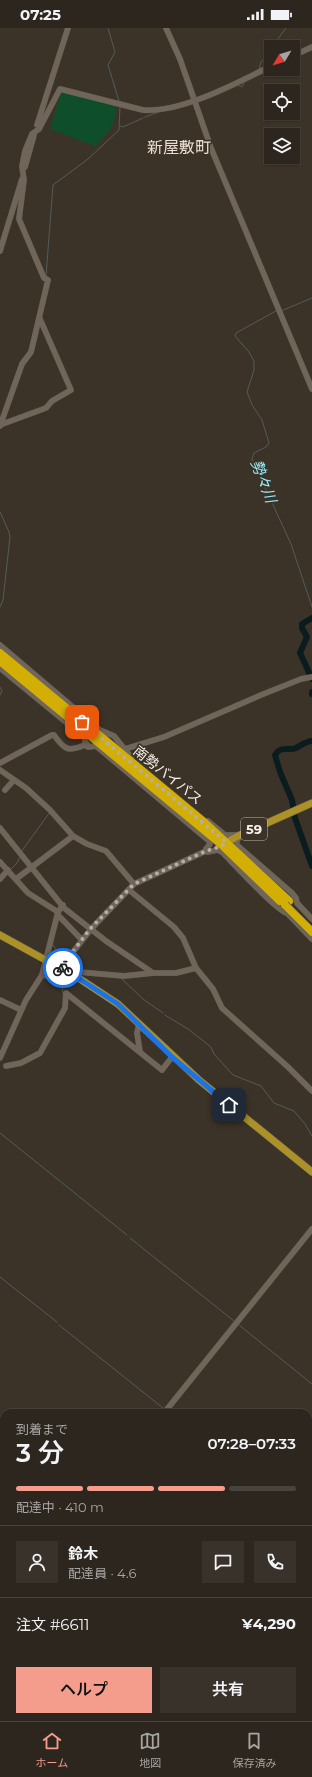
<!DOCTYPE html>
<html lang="ja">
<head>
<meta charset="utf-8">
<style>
  body { margin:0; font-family:Montserrat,"Noto Sans JP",sans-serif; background:#39322b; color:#f1f3f6; height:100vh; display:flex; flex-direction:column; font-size:15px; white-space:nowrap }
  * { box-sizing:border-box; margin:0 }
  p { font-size:13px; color:#a7a5a4 }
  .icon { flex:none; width:22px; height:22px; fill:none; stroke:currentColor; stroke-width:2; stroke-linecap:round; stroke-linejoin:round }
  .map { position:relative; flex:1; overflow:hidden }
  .panel { position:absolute; left:0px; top:1381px; width:312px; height:312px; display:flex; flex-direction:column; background:#2d261e; border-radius:12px 12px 0 0; box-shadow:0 1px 3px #0004,0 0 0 1px #48433c }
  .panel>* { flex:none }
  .needle { width:26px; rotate:232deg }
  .controls { position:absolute; left:264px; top:12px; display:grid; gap:8px }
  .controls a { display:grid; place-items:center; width:36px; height:36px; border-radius:0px; background:#2d261e; box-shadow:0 1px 3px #0004,0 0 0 1px #48433c; font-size:20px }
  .pin { position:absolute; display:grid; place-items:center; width:34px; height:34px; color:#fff; margin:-17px; border-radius:8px; box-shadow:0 2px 6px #0006 }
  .courier { position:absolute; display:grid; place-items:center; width:40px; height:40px; margin:-20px; border:3px solid #1a73e8; border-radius:50%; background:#fff; color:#222; box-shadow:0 1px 5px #0007 }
  .headline em { font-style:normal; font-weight:600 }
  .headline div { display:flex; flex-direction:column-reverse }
  .headline { display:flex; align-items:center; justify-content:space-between; height:68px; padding:0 16px }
  h1 { font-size:26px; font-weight:600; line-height:30px }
  .bar { display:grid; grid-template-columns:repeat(4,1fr); gap:6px 4px; align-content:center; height:48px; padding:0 16px }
  .bar i { height:5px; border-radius:3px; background:#48433c }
  .bar .selected { background:#f49d8d }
  .bar p { grid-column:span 4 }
  .line { display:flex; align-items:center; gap:10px; padding:0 16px; border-top:1px solid #48433c }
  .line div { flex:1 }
  .round { display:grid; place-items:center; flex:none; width:42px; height:42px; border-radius:0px; background:#39322b }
  .cta { display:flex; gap:8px; margin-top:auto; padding:8px 16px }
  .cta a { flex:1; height:46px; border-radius:0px; background:#f49d8d; color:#111; font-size:16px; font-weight:600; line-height:46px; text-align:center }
  .cta a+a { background:#39322b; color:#f1f3f6 }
  .status { display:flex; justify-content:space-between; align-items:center; height:28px; padding:0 20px; background:#2d261e; direction:ltr }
  .status svg { height:11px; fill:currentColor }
  .tab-bar { display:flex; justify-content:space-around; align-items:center; height:56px; border-top:1px solid #48433c; background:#2d261e; font-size:11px; color:#a7a5a4 }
  .tab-bar a { display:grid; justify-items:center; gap:2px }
  .tab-bar .selected { color:#f49d8d }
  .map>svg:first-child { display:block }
</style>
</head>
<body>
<div class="status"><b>07:25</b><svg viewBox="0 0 49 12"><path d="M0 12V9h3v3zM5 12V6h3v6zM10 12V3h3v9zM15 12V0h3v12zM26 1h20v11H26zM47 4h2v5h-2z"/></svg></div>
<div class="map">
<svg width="312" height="1693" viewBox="0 0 312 1693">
  <rect width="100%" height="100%" fill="#3c3328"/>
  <path fill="#0e4e2a" d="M 61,64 L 116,77 C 116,96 109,105 95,118 L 50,101 Z"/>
  <g fill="#0b1c1e" stroke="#525c5b">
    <polygon points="34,1689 89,1689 84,1693 28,1693"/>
    <polygon points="182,1689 255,1689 251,1693 178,1693"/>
  </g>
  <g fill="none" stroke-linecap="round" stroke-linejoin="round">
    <g stroke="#525c5b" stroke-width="1">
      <polyline points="108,0 115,24 108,37 119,73"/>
      <polyline points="272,19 286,0"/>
      <polyline points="259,41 261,34 271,22"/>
      <polyline points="238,57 242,59 244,55"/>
      <polyline points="145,89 159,84"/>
      <polyline points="120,98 123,99 143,90"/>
      <polyline points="46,248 53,157 88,131 119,102 120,78"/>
      <polyline points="276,283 236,305 235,308 249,324 254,333 254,342 247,364 252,377 262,392 269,415 266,419 254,425 252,431 291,516 312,579"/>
      <polyline points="281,283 312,270"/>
      <polyline points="20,334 24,329"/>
      <polyline points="0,484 9,504 10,509 3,572 0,579"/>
      <polyline points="0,659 2,663 0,667"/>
      <polyline points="21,824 50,784"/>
      <polyline points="10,842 17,835 20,829"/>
      <polyline points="53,917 58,924 59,936"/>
      <polyline points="59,924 64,931"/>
      <polyline points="68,935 73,941"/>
      <polyline points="61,951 63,966"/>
      <polyline points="122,951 143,971 163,985"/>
      <polyline points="165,987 188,1001 211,1019 214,1026 233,1047 261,1058 274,1075 294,1083 305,1096 312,1108"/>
      <polyline points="0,1105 127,1207"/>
      <polyline points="130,1210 234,1293"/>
      <polyline points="0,1249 57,1294"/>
      <polyline points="59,1297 163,1380"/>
      <polyline points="239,1297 312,1356"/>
      <polyline points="168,1384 169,1385"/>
      <polyline points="0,1391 4,1394"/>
      <polyline points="308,1496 312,1499"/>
      <polyline points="308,1584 312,1583"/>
    </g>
    <g stroke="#0b1c1e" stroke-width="6">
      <polyline points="312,590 302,596 302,600 307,609 300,625 312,651"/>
      <polyline points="312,664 312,666"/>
      <path d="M 312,713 C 306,713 302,717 296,720 C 289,723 281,717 275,727 L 280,744 L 292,772 L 295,790 L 312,838"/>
    </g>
    <defs>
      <g id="minor">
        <polyline points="166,0 180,31 211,120 312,361"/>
        <polyline points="293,28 312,19"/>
        <polyline points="37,97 68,0"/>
        <polyline points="25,139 34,107"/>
        <polyline points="0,223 22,151"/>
        <polyline points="0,397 46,380 52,373 71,362 40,291"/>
        <path d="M 0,398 L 22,336 L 31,324 L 48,252 L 44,250 L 19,191 L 24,152 L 22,138 L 25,123 L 32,106 L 39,101 L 60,61 L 143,82 C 181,85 237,55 271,38"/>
        <polyline points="0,617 100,702 114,708 131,729"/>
        <polyline points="0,640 85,710 85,717"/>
        <path d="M 85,717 L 88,719 L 96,718 L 209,813 L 210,816 L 206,821 L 207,824 L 217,822 L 222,824 C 232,834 279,885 287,885 L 312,911"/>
        <polyline points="125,721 164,709 261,667 301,651 312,649"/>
        <path d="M 0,735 L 52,707 L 54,707 C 65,723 69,724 87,716"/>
        <polyline points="0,742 26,760 50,782 73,808 87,816 106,823 134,856"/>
        <polyline points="5,762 14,752"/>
        <polyline points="208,793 225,807 237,807 239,809 236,815 238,818 292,865 296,870 297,875 312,891"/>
        <polyline points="0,800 64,880 106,913 153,945"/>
        <polyline points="0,834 28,865 58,884"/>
        <polyline points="0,851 8,842"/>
        <polyline points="16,851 73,808"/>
        <polyline points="129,862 174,899 183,910 196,940 213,961 222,980 288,1039 312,1063"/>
        <polyline points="58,887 82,912"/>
        <polyline points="67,943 124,948 153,945 176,945 196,940"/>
        <polyline points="42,947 55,949 63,948 62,938 91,901 134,856 208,822"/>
        <polyline points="0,972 21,982"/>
        <polyline points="139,996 137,1005 140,1024"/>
        <polyline points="0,1030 26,972 42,947 58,884 63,877"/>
        <polyline points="6,1038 21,1035 40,1025 65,980 66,965 162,1042 172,1029"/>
        <polyline points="164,1385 312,1201"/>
        <polyline points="308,1425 312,1420"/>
        <polyline points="0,1434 4,1437"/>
        <polyline points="0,1473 4,1475"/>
        <polyline points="0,1522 4,1525"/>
        <polyline points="0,1588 4,1583"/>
        <polyline points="308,1661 312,1658"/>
        <polyline points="308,1667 312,1664"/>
        <polyline points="308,1685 312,1690"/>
        <polyline points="274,1689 276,1693"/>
        <polyline points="20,1693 25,1689"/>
        <polyline points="264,1693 270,1689"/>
      </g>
      <g id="major">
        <polyline points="222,817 238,808 312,775"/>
        <polyline points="0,907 80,951 118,976 199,1052 312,1144"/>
      </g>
      <g id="highway">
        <polyline points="0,625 204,794 289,873"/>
        <polyline points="0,633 222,817 280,873"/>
      </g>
    </defs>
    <use href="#minor" stroke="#5a5349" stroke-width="6"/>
    <use href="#major" stroke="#5a5349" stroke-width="8"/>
    <use href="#highway" stroke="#5a5349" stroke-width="9"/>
    <use href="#minor" stroke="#6f6559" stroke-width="5.5"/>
    <use href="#major" stroke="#ab9127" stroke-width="7"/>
    <use href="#highway" stroke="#d3af06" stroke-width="8"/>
    <defs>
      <polyline id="highway-bridge" points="285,877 312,904"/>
    </defs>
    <use href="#highway-bridge" stroke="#5a5349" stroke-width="9" stroke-linecap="butt"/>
    <use href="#highway-bridge" stroke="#d3af06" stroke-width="8"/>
  </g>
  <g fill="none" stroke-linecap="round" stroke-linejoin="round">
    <polyline stroke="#b6aea6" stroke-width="4" stroke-dasharray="0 7.2" points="63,940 62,938 90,901 134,856 206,823 222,818 226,814 82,694"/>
    <polyline stroke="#1a73e8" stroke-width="5" points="63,940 118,976 172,1029 229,1077"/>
  </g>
  <g text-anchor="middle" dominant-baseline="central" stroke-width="3.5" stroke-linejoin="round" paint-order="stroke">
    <rect fill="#3c3328" stroke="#bfb8b0" stroke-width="1" x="241" y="790" width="26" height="22" rx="3"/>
    <g font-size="13" font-weight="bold" fill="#f7f1ea">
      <text x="254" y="801">59</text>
    </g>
    <g font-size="14" fill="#f7f1ea" stroke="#3c3328">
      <text transform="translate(168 747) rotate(39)">南勢バイパス</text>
    </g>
    <g font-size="15" font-style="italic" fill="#96edfc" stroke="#3c3328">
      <text transform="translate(264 453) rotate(69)">勢々川</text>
    </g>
    <g font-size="16" fill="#eaded0" stroke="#3c3328">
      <text x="179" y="119">新屋敷町</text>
    </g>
  </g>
</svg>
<div class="controls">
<a><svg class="needle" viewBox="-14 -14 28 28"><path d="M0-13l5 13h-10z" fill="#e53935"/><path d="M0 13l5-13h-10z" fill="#a7a5a4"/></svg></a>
<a><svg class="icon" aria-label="locate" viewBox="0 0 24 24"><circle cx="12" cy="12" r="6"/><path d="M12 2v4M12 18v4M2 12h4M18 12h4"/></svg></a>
<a><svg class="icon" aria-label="layers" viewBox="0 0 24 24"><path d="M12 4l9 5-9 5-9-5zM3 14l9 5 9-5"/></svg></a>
</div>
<div class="pin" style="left:82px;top:694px;background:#ea580c"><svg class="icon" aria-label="bag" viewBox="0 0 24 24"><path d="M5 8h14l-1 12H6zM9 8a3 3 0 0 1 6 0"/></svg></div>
<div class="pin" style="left:229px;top:1077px;background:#1f2937"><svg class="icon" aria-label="home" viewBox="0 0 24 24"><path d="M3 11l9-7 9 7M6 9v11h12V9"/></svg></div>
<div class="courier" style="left:63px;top:940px"><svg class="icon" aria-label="bike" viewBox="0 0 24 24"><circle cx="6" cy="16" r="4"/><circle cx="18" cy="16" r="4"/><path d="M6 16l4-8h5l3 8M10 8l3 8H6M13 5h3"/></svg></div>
<section class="panel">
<div class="headline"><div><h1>3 分</h1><p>到着まで</p></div><em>07:28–07:33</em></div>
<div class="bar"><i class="selected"></i><i class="selected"></i><i class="selected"></i><i></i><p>配達中 · 410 m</p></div>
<div class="line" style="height:72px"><a class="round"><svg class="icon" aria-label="person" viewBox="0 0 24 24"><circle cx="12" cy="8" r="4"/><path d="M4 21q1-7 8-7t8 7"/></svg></a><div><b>鈴木</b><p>配達員 · 4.6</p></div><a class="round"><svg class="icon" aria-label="chat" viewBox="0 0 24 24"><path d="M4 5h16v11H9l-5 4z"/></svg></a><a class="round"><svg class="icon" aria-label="phone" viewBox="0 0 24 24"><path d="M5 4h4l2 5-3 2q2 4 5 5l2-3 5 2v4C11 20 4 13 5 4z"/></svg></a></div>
<div class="line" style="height:52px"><div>注文 #6611</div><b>¥4,290</b></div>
<div class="cta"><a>ヘルプ</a><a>共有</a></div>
</section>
</div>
<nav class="tab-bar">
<a class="selected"><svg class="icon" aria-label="home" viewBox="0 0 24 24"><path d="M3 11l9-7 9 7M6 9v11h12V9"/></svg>ホーム</a>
<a><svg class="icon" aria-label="map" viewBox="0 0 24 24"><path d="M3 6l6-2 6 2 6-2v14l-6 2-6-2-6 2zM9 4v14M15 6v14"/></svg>地図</a>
<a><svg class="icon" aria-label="saved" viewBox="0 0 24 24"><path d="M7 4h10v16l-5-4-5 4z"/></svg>保存済み</a>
</nav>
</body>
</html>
